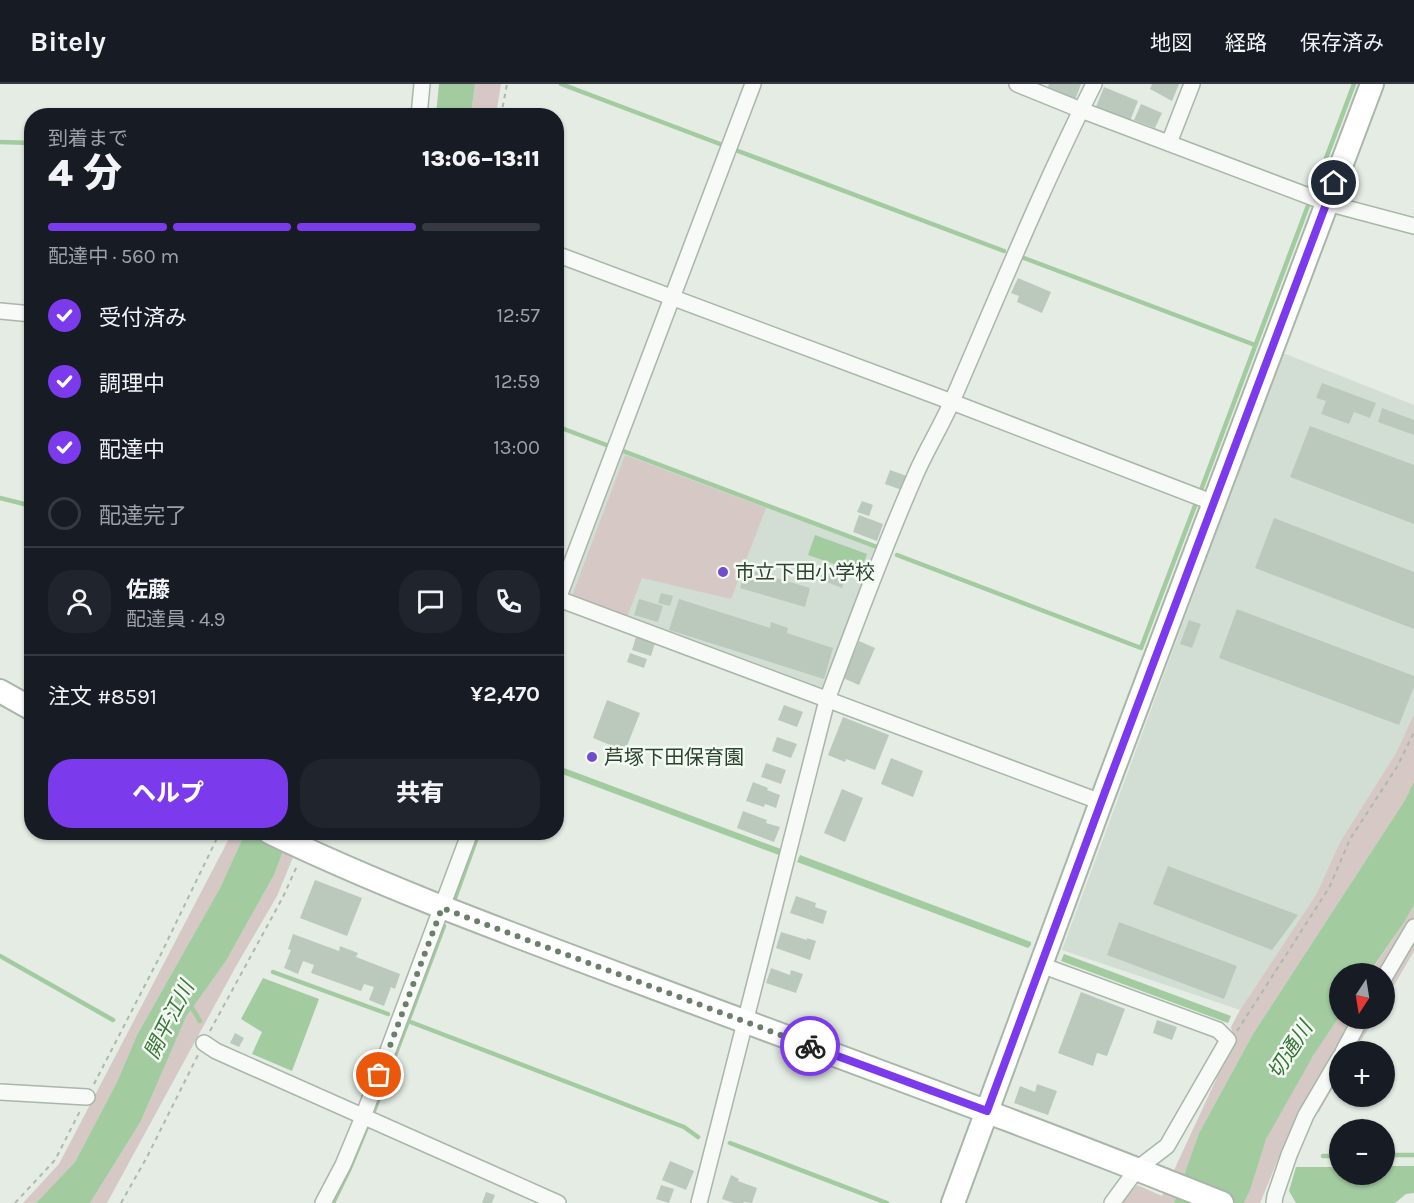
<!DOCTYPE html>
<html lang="ja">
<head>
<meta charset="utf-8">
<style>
  body { margin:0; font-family:Karla,"Noto Sans JP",sans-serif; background:#20242c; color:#f1f3f6; height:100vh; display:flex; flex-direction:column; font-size:22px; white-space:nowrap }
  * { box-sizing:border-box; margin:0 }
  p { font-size:20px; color:#9ea1a6 }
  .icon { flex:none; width:33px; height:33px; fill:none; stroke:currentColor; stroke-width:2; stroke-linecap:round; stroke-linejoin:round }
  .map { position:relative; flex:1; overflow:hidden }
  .details { position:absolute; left:24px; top:24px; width:540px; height:732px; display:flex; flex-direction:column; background:#171b24; border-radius:24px; box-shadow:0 2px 4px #0004 }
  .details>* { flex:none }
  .needle { width:39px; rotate:192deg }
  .tools { position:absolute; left:1329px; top:879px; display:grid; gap:12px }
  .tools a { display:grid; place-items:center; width:66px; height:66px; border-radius:50%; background:#171b24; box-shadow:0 2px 4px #0004; font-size:30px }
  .pin { position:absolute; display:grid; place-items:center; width:51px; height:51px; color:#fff; margin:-26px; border:3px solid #fff; border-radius:50%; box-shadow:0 2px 6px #0007 }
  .courier { position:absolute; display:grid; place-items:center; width:60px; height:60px; margin:-30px; border:4px solid #7c3aed; border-radius:50%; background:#fff; color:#222; box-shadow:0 2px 8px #0007 }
  .summary em { font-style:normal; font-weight:800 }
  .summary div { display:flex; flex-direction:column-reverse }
  .summary { display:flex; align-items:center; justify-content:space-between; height:102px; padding:0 24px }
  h1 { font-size:39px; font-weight:800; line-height:45px }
  .bar { display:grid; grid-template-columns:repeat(4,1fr); gap:9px 6px; align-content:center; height:72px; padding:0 24px }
  .bar i { height:8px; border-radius:4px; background:#363941 }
  .bar .on { background:#7c3aed }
  .bar p { grid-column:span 4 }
  .line { display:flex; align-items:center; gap:15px; padding:0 24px; border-top:2px solid #363941 }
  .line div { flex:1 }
  .round { display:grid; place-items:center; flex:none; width:63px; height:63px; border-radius:24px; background:#20242c }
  ol { padding:0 24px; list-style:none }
  li { display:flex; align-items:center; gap:18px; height:66px }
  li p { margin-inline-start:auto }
  li .icon { padding:6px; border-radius:50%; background:#7c3aed; color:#fff; stroke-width:4 }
  li:last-child { color:#9ea1a6 }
  li i { width:33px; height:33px; border:3px solid #363941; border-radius:50% }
  .primary-button { display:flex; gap:12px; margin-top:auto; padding:12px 24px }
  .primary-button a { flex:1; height:69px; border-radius:24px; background:#7c3aed; color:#fff; font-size:24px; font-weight:800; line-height:69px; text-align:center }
  .primary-button a+a { background:#20242c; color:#f1f3f6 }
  header { display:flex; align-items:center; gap:36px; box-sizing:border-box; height:84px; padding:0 30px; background:#171b24; border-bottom:2px solid #363941 }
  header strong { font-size:28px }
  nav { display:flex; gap:33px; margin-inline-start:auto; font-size:21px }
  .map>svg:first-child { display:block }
</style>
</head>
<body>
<header>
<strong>Bitely</strong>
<nav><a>地図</a><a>経路</a><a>保存済み</a></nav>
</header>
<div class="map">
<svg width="1414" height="1119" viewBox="0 0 1414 1119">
  <rect width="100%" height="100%" fill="#e4ece4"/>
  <g fill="#d2ded3">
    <polygon points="1283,269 1414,321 1414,630 1396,669 1340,758 1317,809 1240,926 1062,866"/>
    <polygon points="623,365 880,463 821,610 566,514"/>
  </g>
  <g fill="#d5c8c5">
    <polygon points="475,0 501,0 496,31 471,31"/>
    <polygon points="625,371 766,424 731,515 642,494 627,533 572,512"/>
    <polygon points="1414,630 1414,697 1405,716 1253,950 1199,1049 1174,1119 1120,1119 1137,1101 1162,1112 1234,957 1231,943 1240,926 1317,809 1340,758 1396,669"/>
    <polygon points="232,749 245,749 220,804 137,951 117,998 75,1078 36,1119 23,1119 59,1080"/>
    <polygon points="290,749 303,749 277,812 235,884 107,1119 90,1119 141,1037 186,933 226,877 274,791"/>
    <polygon points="1414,821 1414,867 1385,917 1384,890 1369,890 1405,837"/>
    <path d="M 1339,933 L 1340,934 L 1374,935 L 1355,967 L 1340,968 L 1339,993 L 1319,1028 L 1291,1044 L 1260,1119 L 1244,1119 C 1255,1098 1257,1073 1267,1053 C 1287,1011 1313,971 1339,933 Z"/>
  </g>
  <g fill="#a2cba0">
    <polygon points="439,0 475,0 471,31 436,31"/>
    <polygon points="815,451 867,470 860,489 808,471"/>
    <polygon points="556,681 781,765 779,771 557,688"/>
    <polygon points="1414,697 1414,821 1405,837 1369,889 1340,890 1339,933 1313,972 1266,1055 1250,1106 1244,1119 1174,1119 1199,1049 1253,950 1405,716"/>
    <polygon points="245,749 290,749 274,791 226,877 186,933 141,1037 90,1119 36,1119 75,1078 117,998 137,951 220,804"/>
    <polygon points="800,771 1031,858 1031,861 1028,864 797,778"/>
    <polygon points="1064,870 1231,932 1228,939 1061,877"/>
    <polygon points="263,894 319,915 292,987 252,970 262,948 241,935"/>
    <polygon points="1385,1082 1414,1082 1414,1109 1406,1110 1395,1119 1296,1119 1289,1107 1296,1083 1339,1083 1340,1090 1384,1090"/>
  </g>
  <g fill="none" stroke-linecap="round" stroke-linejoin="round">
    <g stroke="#a2cba0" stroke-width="4.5">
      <polyline points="561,0 720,60"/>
      <polyline points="0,58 32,59"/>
      <polyline points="738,67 1004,167"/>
      <polyline points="1314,106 1354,0"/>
      <polyline points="1024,174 1255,261"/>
      <polyline points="556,342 609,362"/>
      <polyline points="623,367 877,463"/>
      <polyline points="1201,406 1309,119"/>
      <polyline points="0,414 32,422"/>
      <polyline points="897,471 1141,564 1196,419"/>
      <polyline points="455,814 479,748"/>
      <polyline points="0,872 113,936"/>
      <polyline points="273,888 388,930"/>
      <polyline points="189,919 200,937"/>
      <polyline points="408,937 684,1043 698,1053"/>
      <polyline points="374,1027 444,842"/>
      <polyline points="730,1059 887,1119"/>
      <polyline points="1384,1071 1414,1071"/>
      <polyline points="1323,1072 1340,1072"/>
      <polyline points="333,1119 350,1084 367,1043"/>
    </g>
  </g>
  <g fill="#bbc9bc">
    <polygon points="1049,0 1081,0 1075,16 1047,6"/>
    <polygon points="1152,0 1179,0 1172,17 1150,5"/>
    <polygon points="1104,3 1138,17 1130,37 1096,23"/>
    <polygon points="1141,20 1162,29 1155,44 1134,36"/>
    <polygon points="1018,194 1051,208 1042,229 1017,218 1019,212 1011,209"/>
    <polygon points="1322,299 1376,319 1370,334 1354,328 1349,340 1321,330 1326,317 1316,314"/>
    <polygon points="1382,324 1414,336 1414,351 1378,338"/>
    <polygon points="1310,342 1414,381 1414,440 1290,393"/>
    <polygon points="890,386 907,392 902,406 885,400"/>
    <polygon points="862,417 873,421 869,432 857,428"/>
    <polygon points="859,431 883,440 877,457 853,448"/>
    <polygon points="1274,434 1414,488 1414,545 1255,484"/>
    <polygon points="746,485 810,504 805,523 740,504"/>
    <polygon points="819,486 845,495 842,504 816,494"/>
    <polygon points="661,509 673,512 670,522 658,519"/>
    <polygon points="639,515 663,522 658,538 634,531"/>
    <polygon points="679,515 770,544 771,538 788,544 787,549 833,564 824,595 669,546"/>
    <polygon points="1237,525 1414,592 1414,603 1399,641 1219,574"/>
    <polygon points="1189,536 1201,540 1192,564 1180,560"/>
    <polygon points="636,553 655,559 651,572 632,566"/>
    <polygon points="859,557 875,564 859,601 843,594"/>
    <polygon points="630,569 647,575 644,584 627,578"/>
    <polygon points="607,616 640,629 625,667 593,654"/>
    <polygon points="784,621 803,628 797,643 778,636"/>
    <polygon points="843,633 889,651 875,686 846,675 845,678 828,671"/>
    <polygon points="777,653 797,660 791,674 772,667"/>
    <polygon points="891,674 923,687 913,713 881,700"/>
    <polygon points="766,679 786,686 781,700 761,693"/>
    <polygon points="753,698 768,704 767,706 780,711 776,724 765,720 764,723 746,717"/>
    <polygon points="842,705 863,714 845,758 824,749"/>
    <polygon points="743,727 767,736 766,739 780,743 774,758 737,744"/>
    <polygon points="1168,782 1298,831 1272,866 1153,820"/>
    <polygon points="315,796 362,814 347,852 300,834"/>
    <polygon points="796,812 816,819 815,823 827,827 823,840 790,829"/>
    <polygon points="1119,838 1237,882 1224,915 1107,871"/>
    <polygon points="781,848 807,856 807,854 816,857 810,876 776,864"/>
    <polygon points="293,850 339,867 340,862 358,869 356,873 400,890 395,905 391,903 384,922 369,916 374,903 364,900 361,907 311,889 314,881 303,877 298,890 284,884 291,866 288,865"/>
    <polygon points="771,884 790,891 791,886 803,890 796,909 766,899"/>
    <polygon points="1081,908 1125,925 1107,972 1097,969 1093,982 1058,969"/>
    <polygon points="1157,936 1177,943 1172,956 1153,949"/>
    <polygon points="235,949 244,954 239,963 230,959"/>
    <polygon points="1037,1000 1057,1007 1048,1031 1014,1019 1020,1002 1035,1008"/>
    <polygon points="670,1077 694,1087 686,1106 662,1096"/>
    <polygon points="731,1091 739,1095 738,1097 757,1104 752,1119 744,1118 743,1119 734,1119 722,1115"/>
    <polygon points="661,1101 674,1105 669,1119 656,1115"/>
    <polygon points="486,1108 495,1111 492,1119 482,1119"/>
  </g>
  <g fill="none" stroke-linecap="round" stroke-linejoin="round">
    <defs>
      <g id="street">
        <polyline points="1017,0 1081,26 1327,119 1414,142"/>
        <polyline points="419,32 422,0"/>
        <polyline points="1169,59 1192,0"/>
        <polyline points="556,170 952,318 1214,419"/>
        <polyline points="0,227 32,230"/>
        <polyline points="556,514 1101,718"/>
        <polyline points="556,520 753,0"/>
        <polyline points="1041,881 1218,946 1228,956 1167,1062 1137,1085 1112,1119"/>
        <polyline points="1384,894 1414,843"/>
        <polyline points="204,959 216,967 558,1119"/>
        <polyline points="1343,968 1361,934"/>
        <polyline points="0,1008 87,1013"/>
        <polyline points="323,1119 343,1081 363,1033 470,748"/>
        <path d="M 699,1119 L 827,616 C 855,541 883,465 915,392 C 926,366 942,341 953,315 C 999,209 1042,103 1094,0"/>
        <polyline points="1274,1119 1275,1112 1289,1071 1306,1031 1340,973"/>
      </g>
      <g id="secondary">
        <polyline points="0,607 32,625"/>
        <path d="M 269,748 C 387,805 509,849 631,895 C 828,969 1026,1040 1222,1119"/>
        <polyline points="953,1119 1101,718 1372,0"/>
      </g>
    </defs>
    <use href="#street" stroke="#a9b6a9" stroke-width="18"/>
    <use href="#secondary" stroke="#a9b6a9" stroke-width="26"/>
    <g stroke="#aeb8ae" stroke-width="2" stroke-dasharray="4.5 4.5" stroke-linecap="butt">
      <polyline points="501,32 507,0"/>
      <polyline points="210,947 283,813 297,782"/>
      <polyline points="1237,947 1329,804 1350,755 1397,683 1414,648"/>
      <polyline points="94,1000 159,874 220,748"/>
      <polyline points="15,1119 55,1076 80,1027"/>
      <polyline points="121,1119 147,1073 198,971"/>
    </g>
    <use href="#street" stroke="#f7faf7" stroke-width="15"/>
    <use href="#secondary" stroke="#fff" stroke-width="22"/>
  </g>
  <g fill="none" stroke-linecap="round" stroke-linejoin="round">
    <polyline stroke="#6c7f6d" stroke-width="6" stroke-dasharray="0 10.8" points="379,991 442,824 810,962"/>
    <polyline stroke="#7c3aed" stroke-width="8" points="810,962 987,1027 1109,697 1334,99"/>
  </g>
  <g fill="#714ccd" stroke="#f4f9f4" stroke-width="2">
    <circle cx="723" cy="488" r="6"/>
    <circle cx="592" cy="673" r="6"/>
  </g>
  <g text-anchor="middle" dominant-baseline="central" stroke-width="5" stroke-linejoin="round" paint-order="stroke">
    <g font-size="20" fill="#2b442d" stroke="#f4f9f4" text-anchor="start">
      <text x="735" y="488">市立下田小学校</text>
      <text x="604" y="673">芦塚下田保育園</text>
    </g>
    <g font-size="21" font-style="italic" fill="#367836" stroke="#f4f9f4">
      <text transform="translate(169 936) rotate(-63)">開平江川</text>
      <text transform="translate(1290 966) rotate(-57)">切通川</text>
    </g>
  </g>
</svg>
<div class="tools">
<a><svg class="needle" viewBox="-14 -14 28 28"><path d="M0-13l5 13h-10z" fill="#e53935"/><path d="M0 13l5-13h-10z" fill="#9ea1a6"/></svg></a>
<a>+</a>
<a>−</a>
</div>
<div class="pin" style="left:379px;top:991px;background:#ea580c"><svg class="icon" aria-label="bag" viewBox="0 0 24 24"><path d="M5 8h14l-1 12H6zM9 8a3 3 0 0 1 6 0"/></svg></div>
<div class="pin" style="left:1334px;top:99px;background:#1f2937"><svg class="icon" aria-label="home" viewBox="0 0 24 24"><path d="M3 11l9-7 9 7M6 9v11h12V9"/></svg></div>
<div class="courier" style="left:810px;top:962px"><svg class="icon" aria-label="bike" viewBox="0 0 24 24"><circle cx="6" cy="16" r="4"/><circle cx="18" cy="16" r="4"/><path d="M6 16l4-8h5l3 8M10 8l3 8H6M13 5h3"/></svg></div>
<section class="details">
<div class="summary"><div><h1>4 分</h1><p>到着まで</p></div><em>13:06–13:11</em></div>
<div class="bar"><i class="on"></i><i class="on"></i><i class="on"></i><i></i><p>配達中 · 560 m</p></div>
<ol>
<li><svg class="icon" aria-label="check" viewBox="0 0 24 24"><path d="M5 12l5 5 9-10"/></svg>受付済み<p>12:57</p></li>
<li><svg class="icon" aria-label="check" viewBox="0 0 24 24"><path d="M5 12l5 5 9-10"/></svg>調理中<p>12:59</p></li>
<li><svg class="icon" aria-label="check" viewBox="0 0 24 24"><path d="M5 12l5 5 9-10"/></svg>配達中<p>13:00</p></li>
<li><i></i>配達完了</li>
</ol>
<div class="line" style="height:108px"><a class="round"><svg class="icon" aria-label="person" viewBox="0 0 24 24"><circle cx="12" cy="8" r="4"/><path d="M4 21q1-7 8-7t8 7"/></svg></a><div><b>佐藤</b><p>配達員 · 4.9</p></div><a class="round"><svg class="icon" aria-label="chat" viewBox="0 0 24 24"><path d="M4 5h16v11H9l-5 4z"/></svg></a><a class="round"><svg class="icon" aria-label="phone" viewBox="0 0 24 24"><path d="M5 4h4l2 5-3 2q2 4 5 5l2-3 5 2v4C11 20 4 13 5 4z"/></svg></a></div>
<div class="line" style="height:78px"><div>注文 #8591</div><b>¥2,470</b></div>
<div class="primary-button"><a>ヘルプ</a><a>共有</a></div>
</section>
</div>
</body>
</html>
